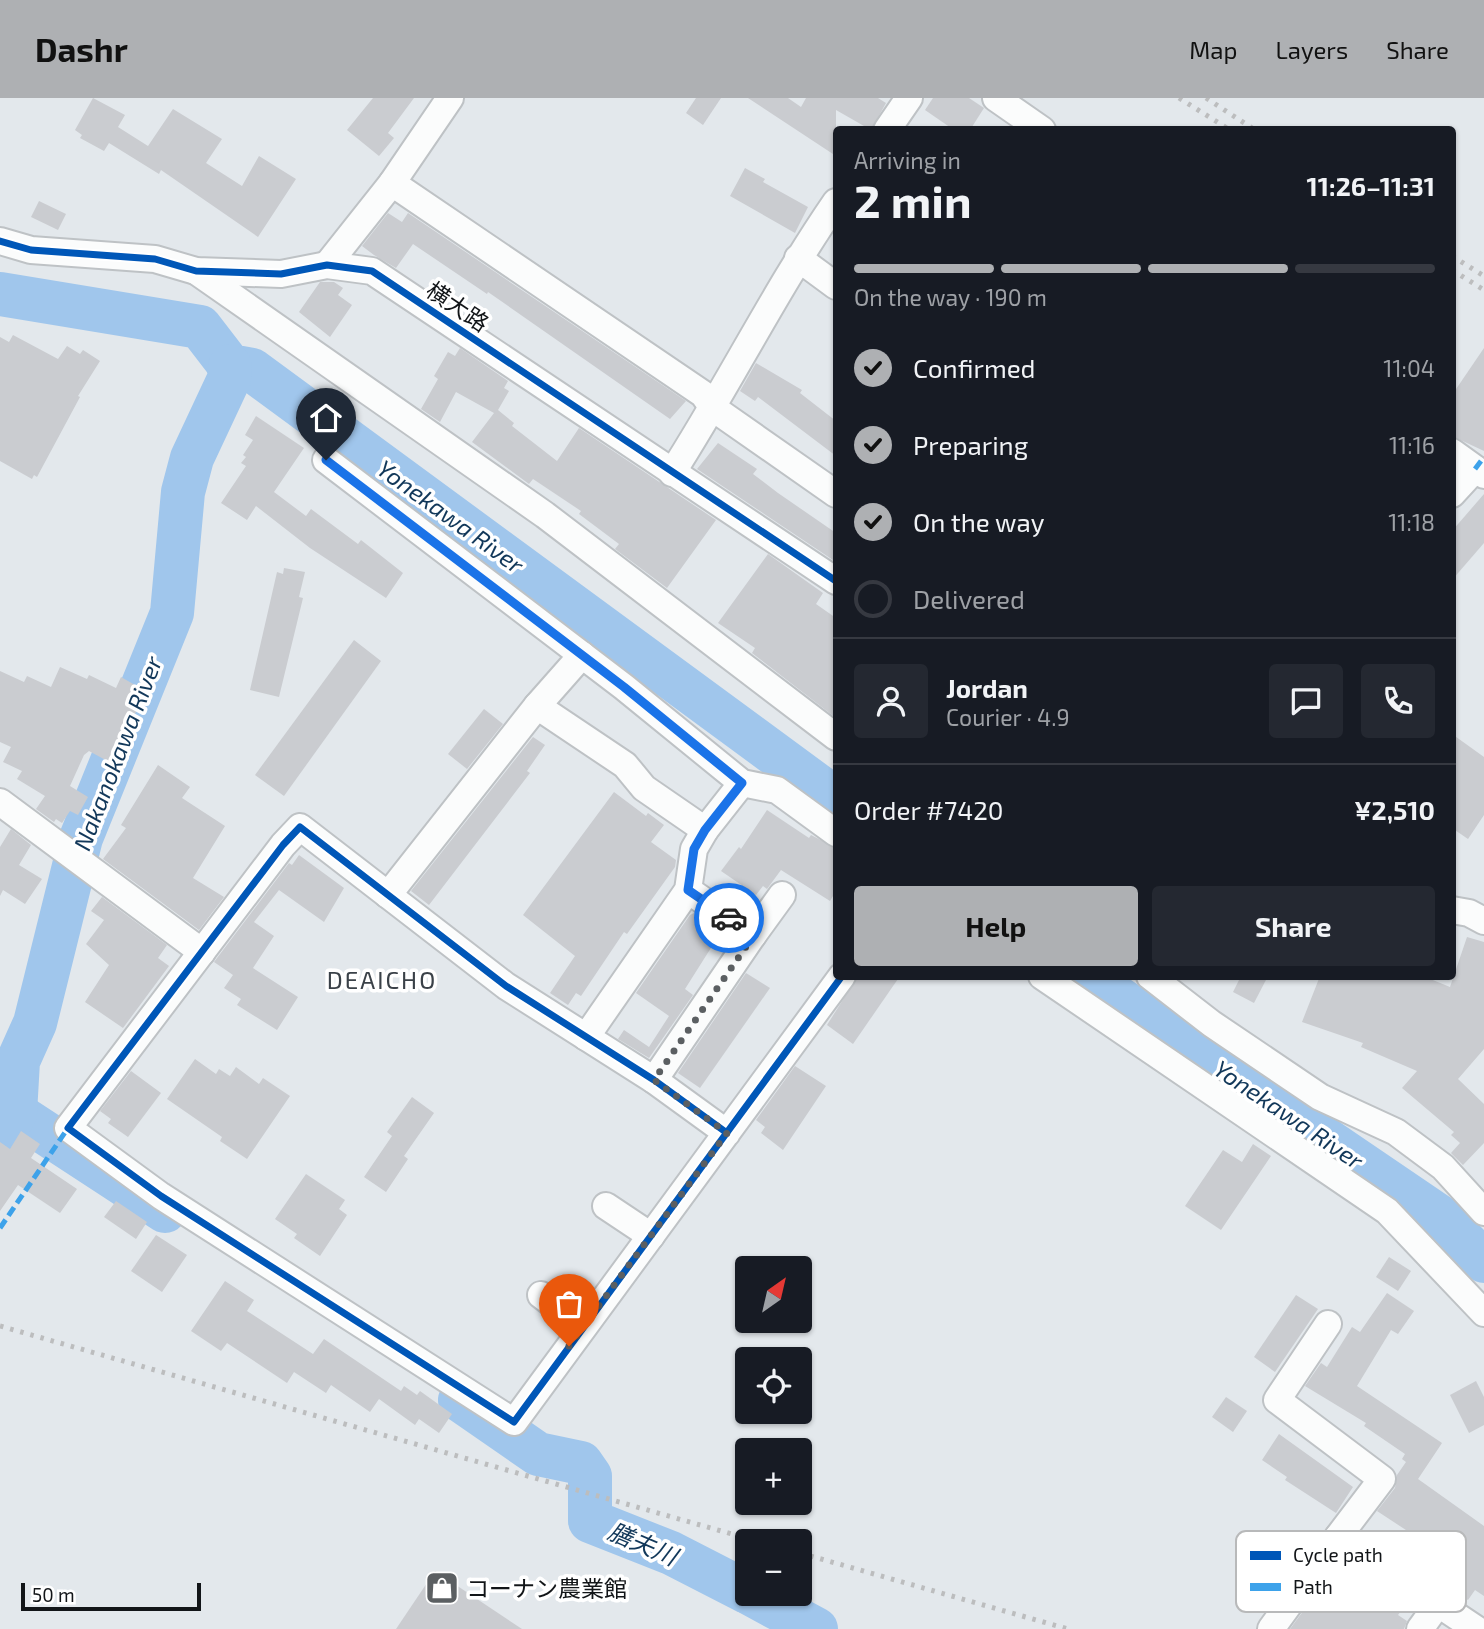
<!DOCTYPE html>
<html lang="en">
<head>
<meta charset="utf-8">
<style>
  body { margin:0; font-family:"Exo 2","Noto Sans JP",sans-serif; background:#242831; color:#f1f3f6; height:100vh; display:flex; flex-direction:column; font-size:26px; white-space:nowrap }
  * { box-sizing:border-box; margin:0 }
  p { font-size:23px; color:#9ea1a6 }
  .icon { flex:none; width:38px; height:38px; fill:none; stroke:currentColor; stroke-width:2; stroke-linecap:round; stroke-linejoin:round }
  .map { position:relative; flex:1; overflow:hidden }
  .panel { position:absolute; left:833px; top:28px; width:623px; height:854px; display:flex; flex-direction:column; background:#171b24; border-radius:7px; box-shadow:0 2px 5px #0004 }
  .panel>* { flex:none }
  .needle { width:46px; rotate:34deg }
  .controls { position:absolute; left:735px; top:1158px; display:grid; gap:14px }
  .controls a { display:grid; place-items:center; width:77px; height:77px; border-radius:7px; background:#171b24; box-shadow:0 2px 5px #0004; font-size:35px }
  .scale { position:absolute; left:21px; bottom:18px; width:180px; box-sizing:border-box; padding-left:7px; border:4px solid #121518; border-top:0; font-size:19px; line-height:24px; white-space:nowrap; color:#121518; -webkit-text-stroke:5px #fff; paint-order:stroke }
  .pin { position:absolute; display:grid; place-items:center; width:60px; height:60px; color:#fff; margin:-72px -30px; border-radius:50% 50% 50% 0; rotate:-45deg; box-shadow:0 0 7px #0007 }
  .pin .icon { rotate:45deg }
  .courier { position:absolute; display:grid; place-items:center; width:70px; height:70px; margin:-35px; border:5px solid #1a73e8; border-radius:50%; background:#fff; color:#222; box-shadow:0 2px 9px #0007 }
  .overview em { font-style:normal; font-weight:700 }
  .overview div { display:flex; flex-direction:column-reverse }
  .overview { display:flex; align-items:center; justify-content:space-between; height:119px; padding:0 21px }
  h1 { font-size:46px; font-weight:700; line-height:52px }
  .bar { display:grid; grid-template-columns:repeat(4,1fr); gap:10px 7px; align-content:center; height:84px; padding:0 21px }
  .bar i { height:9px; border-radius:5px; background:#363941 }
  .bar .current { background:#aeb0b3 }
  .bar p { grid-column:span 4 }
  .line { display:flex; align-items:center; gap:18px; padding:0 21px; border-top:2px solid #363941 }
  .line div { flex:1 }
  .round { display:grid; place-items:center; flex:none; width:74px; height:74px; border-radius:7px; background:#242831 }
  ol { padding:0 21px; list-style:none }
  li { display:flex; align-items:center; gap:21px; height:77px }
  li p { margin-inline-start:auto }
  li .icon { padding:7px; border-radius:50%; background:#aeb0b3; color:#111; stroke-width:4 }
  li:last-child { color:#9ea1a6 }
  li i { width:38px; height:38px; border:4px solid #363941; border-radius:50% }
  .action { display:flex; gap:14px; margin-top:auto; padding:14px 21px }
  .action a { flex:1; height:80px; border-radius:7px; background:#aeb0b3; color:#111; font-size:28px; font-weight:700; line-height:80px; text-align:center }
  .action a+a { background:#242831; color:#f1f3f6 }
  header { display:flex; align-items:center; gap:42px; box-sizing:border-box; height:98px; padding:0 35px; background:#aeb0b3; color:#111 }
  header strong { font-size:33px }
  nav { display:flex; gap:38px; margin-inline-start:auto; font-size:24px }
  .map>svg:first-child { display:block }
</style>
</head>
<body>
<header>
<strong>Dashr</strong>
<nav><a>Map</a><a>Layers</a><a>Share</a></nav>
</header>
<div class="map">
<svg width="1484" height="1531" viewBox="0 0 1484 1531">
  <rect width="100%" height="100%" fill="#e3e8ec"/>
  <g fill="none" stroke-linecap="round" stroke-linejoin="round">
    <g stroke="#a0c6ec" stroke-width="44">
      <polyline points="0,196 200,229 230,268 252,272 836,701"/>
      <polyline points="1086,878 1440,1119 1484,1163"/>
      <polyline points="15,1015 165,1113"/>
      <polyline points="0,1042 15,1015 18,963 35,925 81,740 172,515 183,394 192,360 229,281 230,268"/>
      <polyline points="460,1302 538,1356 581,1365 590,1378 590,1423 671,1455 747,1494"/>
      <polyline points="751,1496 816,1531"/>
    </g>
  </g>
  <g fill="#caccd0">
    <polygon points="93,0 125,17 118,29 148,48 173,11 222,41 206,65 242,88 259,58 296,81 258,139 161,72 159,76 109,45 104,53 80,40 82,37 75,32"/>
    <polygon points="373,0 414,0 388,35 394,40 379,58 347,32"/>
    <polygon points="696,0 721,0 703,27 686,15"/>
    <polygon points="748,0 788,0 801,9 806,0 878,0 886,5 871,32 836,12 836,58"/>
    <polygon points="933,0 969,0 984,10 970,32 954,32 925,12"/>
    <polygon points="745,70 765,81 763,84 808,109 795,135 730,98"/>
    <polygon points="39,103 66,116 58,132 31,119"/>
    <polygon points="388,115 402,124 408,115 686,303 670,321 488,194 487,196 413,146 396,170 374,157 362,148"/>
    <polygon points="320,184 334,184 343,190 338,197 352,207 330,239 299,214"/>
    <polygon points="13,237 58,261 67,248 80,256 83,252 100,263 78,298 80,299 37,379 34,377 32,381 0,363 0,239 9,244"/>
    <polygon points="460,250 508,283 504,290 509,293 498,312 514,325 512,328 557,363 579,330 716,422 667,490 615,451 619,446 579,416 581,413 533,381 529,386 472,344 494,315 456,294 440,324 421,311 438,281 434,278 448,254 455,258"/>
    <polygon points="1484,250 1484,353 1452,338 1452,297"/>
    <polygon points="756,265 802,292 800,295 836,323 836,358 758,299 755,303 740,293"/>
    <polygon points="256,318 304,350 274,394 306,418 311,411 358,446 361,442 403,475 386,500 310,450 256,408 247,422 221,405 246,368 241,365 246,359 243,357 253,342 245,337"/>
    <polygon points="718,345 757,371 753,376 778,395 836,435 836,464 697,371"/>
    <polygon points="1484,396 1484,445 1452,482 1452,433"/>
    <polygon points="768,456 823,495 816,506 836,520 836,620 752,555 755,550 718,525"/>
    <polygon points="284,470 305,474 299,499 303,500 279,599 250,592 277,474 283,476"/>
    <polygon points="354,542 381,563 284,698 255,677"/>
    <polygon points="60,569 87,581 89,577 116,590 121,579 142,591 132,609 137,612 111,665 89,653 84,657 70,688 88,699 78,717 70,713 62,725 56,721 54,724 36,711 45,698 17,681 22,673 3,664 11,649 0,644 0,573 24,584 27,578 51,589"/>
    <polygon points="484,611 503,626 467,671 448,656"/>
    <polygon points="1452,636 1484,659 1484,717 1468,741 1452,730"/>
    <polygon points="533,639 545,647 527,673 530,675 429,807 411,793"/>
    <polygon points="158,667 190,689 182,700 225,728 193,780 224,799 199,832 103,761 126,730 121,727"/>
    <polygon points="614,694 646,718 648,715 664,727 651,744 676,762 675,769 627,836 624,834 581,898 576,895 568,907 550,895 575,858 523,817"/>
    <polygon points="767,712 809,740 811,737 836,750 836,793 830,803 781,772 767,791 763,788 756,797 721,773 739,749 741,751"/>
    <polygon points="11,731 31,747 19,767 42,781 25,806 3,792 0,798 0,749"/>
    <polygon points="299,757 344,790 324,824 279,792 254,824 274,838 253,870 298,899 277,932 237,907 241,901 224,890 233,877 214,864 289,765 292,767"/>
    <polygon points="102,799 167,847 158,860 169,868 123,930 85,904 109,867 86,846 104,822 91,813"/>
    <polygon points="694,815 721,834 685,891 693,897 649,960 618,941 624,932 649,949 669,918 636,895 690,817"/>
    <polygon points="1467,839 1484,844 1484,951 1458,981 1484,1006 1484,1045 1463,1067 1451,1055 1460,1045 1451,1037 1454,1034 1402,990 1417,973 1361,949 1363,945 1302,924 1320,878 1423,878 1450,889"/>
    <polygon points="746,875 770,890 700,990 678,975"/>
    <polygon points="900,878 853,946 827,927 858,878"/>
    <polygon points="1241,878 1268,878 1254,905 1233,894"/>
    <polygon points="195,961 216,976 219,971 230,978 236,969 259,986 263,980 290,998 247,1061 220,1043 222,1039 167,1001"/>
    <polygon points="795,968 826,988 783,1052 761,1035 765,1029 756,1022"/>
    <polygon points="131,973 161,995 128,1039 108,1025 111,1021 100,1013"/>
    <polygon points="412,999 434,1015 404,1058 408,1061 386,1094 364,1079 392,1038 387,1034"/>
    <polygon points="21,1033 40,1046 31,1060 77,1091 60,1115 18,1087 0,1113 0,1044 10,1051"/>
    <polygon points="1253,1046 1271,1058 1221,1132 1185,1108 1223,1052 1242,1064"/>
    <polygon points="306,1076 345,1102 339,1111 347,1117 320,1158 294,1140 297,1136 275,1121"/>
    <polygon points="116,1103 147,1124 136,1141 104,1119"/>
    <polygon points="156,1137 187,1157 162,1194 131,1173"/>
    <polygon points="1389,1159 1411,1173 1398,1193 1376,1179"/>
    <polygon points="225,1183 254,1202 247,1213 313,1256 324,1241 401,1293 404,1288 417,1297 420,1293 452,1316 439,1335 419,1321 415,1327 379,1301 370,1314 331,1287 326,1295 294,1274 287,1285 227,1245 221,1253 191,1233"/>
    <polygon points="1387,1195 1414,1213 1398,1236 1391,1232 1357,1288 1442,1345 1418,1381 1484,1428 1484,1498 1475,1492 1468,1502 1395,1455 1409,1434 1377,1413 1395,1390 1397,1377 1406,1364 1402,1361 1405,1356 1364,1328 1366,1325 1305,1288 1321,1265 1327,1269 1352,1229 1360,1234"/>
    <polygon points="1296,1197 1318,1211 1275,1274 1254,1259"/>
    <polygon points="1476,1283 1484,1299 1484,1327 1469,1335 1450,1297"/>
    <polygon points="1226,1299 1247,1313 1233,1334 1212,1319"/>
    <polygon points="1279,1336 1353,1389 1336,1415 1285,1382 1287,1379 1262,1362"/>
    <polygon points="1340,1463 1399,1504 1397,1507 1403,1510 1398,1517 1407,1523 1404,1531 1290,1531"/>
    <polygon points="435,1473 522,1531 396,1531"/>
  </g>
  <g fill="none" stroke-linecap="round" stroke-linejoin="round">
    <defs>
      <g id="street">
        <polyline points="996,0 1042,32"/>
        <polyline points="887,32 909,0"/>
        <polyline points="392,85 703,296 713,310 836,396"/>
        <polyline points="0,143 31,152 155,161 196,173 281,176 327,167 372,173 836,483"/>
        <polyline points="798,160 836,188"/>
        <polyline points="327,167 392,85 450,0"/>
        <polyline points="196,173 545,417 836,639"/>
        <polyline points="1452,354 1484,377"/>
        <polyline points="326,362 624,589 742,685 777,692 836,735"/>
        <path d="M 672,375 C 729,286 776,191 836,104"/>
        <polyline points="1452,396 1475,371"/>
        <polyline points="582,557 537,608 625,667 644,690 705,732 742,685"/>
        <polyline points="0,704 202,854"/>
        <polyline points="388,797 537,608"/>
        <polyline points="1452,812 1469,815 1484,823"/>
        <polyline points="753,837 782,797"/>
        <polyline points="1042,878 1387,1113 1484,1215"/>
        <polyline points="1150,878 1212,926 1320,999 1396,1034 1443,1069 1484,1114"/>
        <polyline points="586,939 688,792 694,751 705,732"/>
        <polyline points="654,982 753,837 688,792"/>
        <polyline points="727,1035 654,982 506,888 300,729 283,747 68,1030 161,1098 514,1324 842,878"/>
        <polyline points="606,1108 651,1138"/>
        <polyline points="541,1197 583,1229"/>
        <polyline points="1328,1226 1277,1302 1382,1381 1338,1439 1476,1531"/>
        <polyline points="1271,1531 1338,1439"/>
        <polyline points="1420,1531 1438,1506"/>
      </g>
    </defs>
    <use href="#street" stroke="#bec2c5" stroke-width="30"/>
    <use href="#street" stroke="#fbfcfc" stroke-width="26"/>
    <g stroke="#bcbdbe" stroke-width="5" stroke-dasharray="3.5 7" stroke-linecap="butt">
      <polyline points="1179,0 1230,32"/>
      <polyline points="1206,0 1255,32"/>
      <polyline points="1452,158 1484,178"/>
      <polyline points="1452,172 1484,192"/>
      <polyline points="0,1228 760,1444"/>
      <polyline points="800,1455 1068,1531"/>
    </g>
    <g stroke="#3da2ea" stroke-width="5" stroke-dasharray="10 5" stroke-linecap="butt">
      <polyline points="1475,371 1484,359"/>
      <polyline points="0,1130 68,1030"/>
    </g>
    <defs>
      <g id="cycleway">
        <polyline points="0,143 31,152 155,161 196,173 281,176 327,167 372,173 836,483"/>
        <polyline points="727,1035 654,982 506,888 300,729 283,747 68,1030 161,1098 514,1324 842,878"/>
      </g>
    </defs>
    <use href="#cycleway" stroke="#fff" stroke-width="11"/>
    <use href="#cycleway" stroke="#0057b8" stroke-width="7"/>
  </g>
  <g fill="none" stroke-linecap="round" stroke-linejoin="round">
    <polyline stroke="#5b5f62" stroke-width="7" stroke-dasharray="0 12.6" points="569,1248 727,1035 654,982 754,837 729,820"/>
    <polyline stroke="#1a73e8" stroke-width="9" points="326,362 624,589 742,685 705,732 694,751 688,792 729,820"/>
  </g>
  <defs>
    <symbol id="shop-square" viewBox="-11 -11 22 22"><rect x="-9" y="-9" width="18" height="18" rx="4" fill="#5b5f62" stroke="#fff"/><path d="M-5-2.5h2.3a2.7 3.5 0 0 1 5.4 0H5L5.5 6h-11ZM-1.5-2.5h3a1.5 2.3 0 0 0-3 0Z" fill="#fff"/></symbol>
  </defs>
  <g fill-rule="evenodd">
    <use href="#shop-square" x="423" y="1471" width="38" height="38"/>
  </g>
  <g text-anchor="middle" dominant-baseline="central" stroke-width="7" stroke-linejoin="round" paint-order="stroke">
    <g font-size="23" fill="#121518" stroke="#fff">
      <text transform="translate(458 208) rotate(34)">横大路</text>
    </g>
    <g font-size="23" fill="#121518" stroke="#fff" text-anchor="start">
      <text x="466" y="1490">コーナン農業館</text>
    </g>
    <g font-size="24" font-style="italic" fill="#12385a" stroke="#fff">
      <text transform="translate(451 418) rotate(36)">Yonekawa River</text>
      <text transform="translate(117 655) rotate(-69)">Nakanokawa River</text>
      <text transform="translate(1289 1016) rotate(34)">Yonekawa River</text>
      <text transform="translate(643 1445) rotate(23)">膳夫川</text>
    </g>
    <g font-size="24" letter-spacing="2" fill="#3a4148" stroke="#fff">
      <text x="382" y="881">DEAICHO</text>
    </g>
  </g>
  <rect x="1236" y="1433" width="230" height="81" rx="10" fill="#fff" stroke="#b8b9ba" stroke-width="2"/>
  <rect x="1250" y="1453" width="31" height="9" fill="#0057b8"/>
  <rect x="1250" y="1485" width="31" height="8" fill="#3da2ea"/>
  <g font-size="19" fill="#121518">
    <text x="1293" y="1464">Cycle path</text>
    <text x="1293" y="1496">Path</text>
  </g>
</svg>
<div class="controls">
<a><svg class="needle" viewBox="-14 -14 28 28"><path d="M0-13l5 13h-10z" fill="#e53935"/><path d="M0 13l5-13h-10z" fill="#9ea1a6"/></svg></a>
<a><svg class="icon" aria-label="locate" viewBox="0 0 24 24"><circle cx="12" cy="12" r="6"/><path d="M12 2v4M12 18v4M2 12h4M18 12h4"/></svg></a>
<a>+</a>
<a>−</a>
</div>
<div class="scale">50 m</div>
<div class="pin" style="left:569px;top:1248px;background:#ea580c"><svg class="icon" aria-label="bag" viewBox="0 0 24 24"><path d="M5 8h14l-1 12H6zM9 8a3 3 0 0 1 6 0"/></svg></div>
<div class="pin" style="left:326px;top:362px;background:#1f2937"><svg class="icon" aria-label="home" viewBox="0 0 24 24"><path d="M3 11l9-7 9 7M6 9v11h12V9"/></svg></div>
<div class="courier" style="left:729px;top:820px"><svg class="icon" aria-label="car" viewBox="0 0 24 24"><path d="M5 17H2v-5l4-1 3-4h7l3 4 3 1v5h-3M9 17h6M6 11h13"/><circle cx="7" cy="17" r="2"/><circle cx="17" cy="17" r="2"/></svg></div>
<section class="panel">
<div class="overview"><div><h1>2 min</h1><p>Arriving in</p></div><em>11:26–11:31</em></div>
<div class="bar"><i class="current"></i><i class="current"></i><i class="current"></i><i></i><p>On the way · 190 m</p></div>
<ol>
<li><svg class="icon" aria-label="check" viewBox="0 0 24 24"><path d="M5 12l5 5 9-10"/></svg>Confirmed<p>11:04</p></li>
<li><svg class="icon" aria-label="check" viewBox="0 0 24 24"><path d="M5 12l5 5 9-10"/></svg>Preparing<p>11:16</p></li>
<li><svg class="icon" aria-label="check" viewBox="0 0 24 24"><path d="M5 12l5 5 9-10"/></svg>On the way<p>11:18</p></li>
<li><i></i>Delivered</li>
</ol>
<div class="line" style="height:126px"><a class="round"><svg class="icon" aria-label="person" viewBox="0 0 24 24"><circle cx="12" cy="8" r="4"/><path d="M4 21q1-7 8-7t8 7"/></svg></a><div><b>Jordan</b><p>Courier · 4.9</p></div><a class="round"><svg class="icon" aria-label="chat" viewBox="0 0 24 24"><path d="M4 5h16v11H9l-5 4z"/></svg></a><a class="round"><svg class="icon" aria-label="phone" viewBox="0 0 24 24"><path d="M5 4h4l2 5-3 2q2 4 5 5l2-3 5 2v4C11 20 4 13 5 4z"/></svg></a></div>
<div class="line" style="height:91px"><div>Order #7420</div><b>¥2,510</b></div>
<div class="action"><a>Help</a><a>Share</a></div>
</section>
</div>
</body>
</html>
